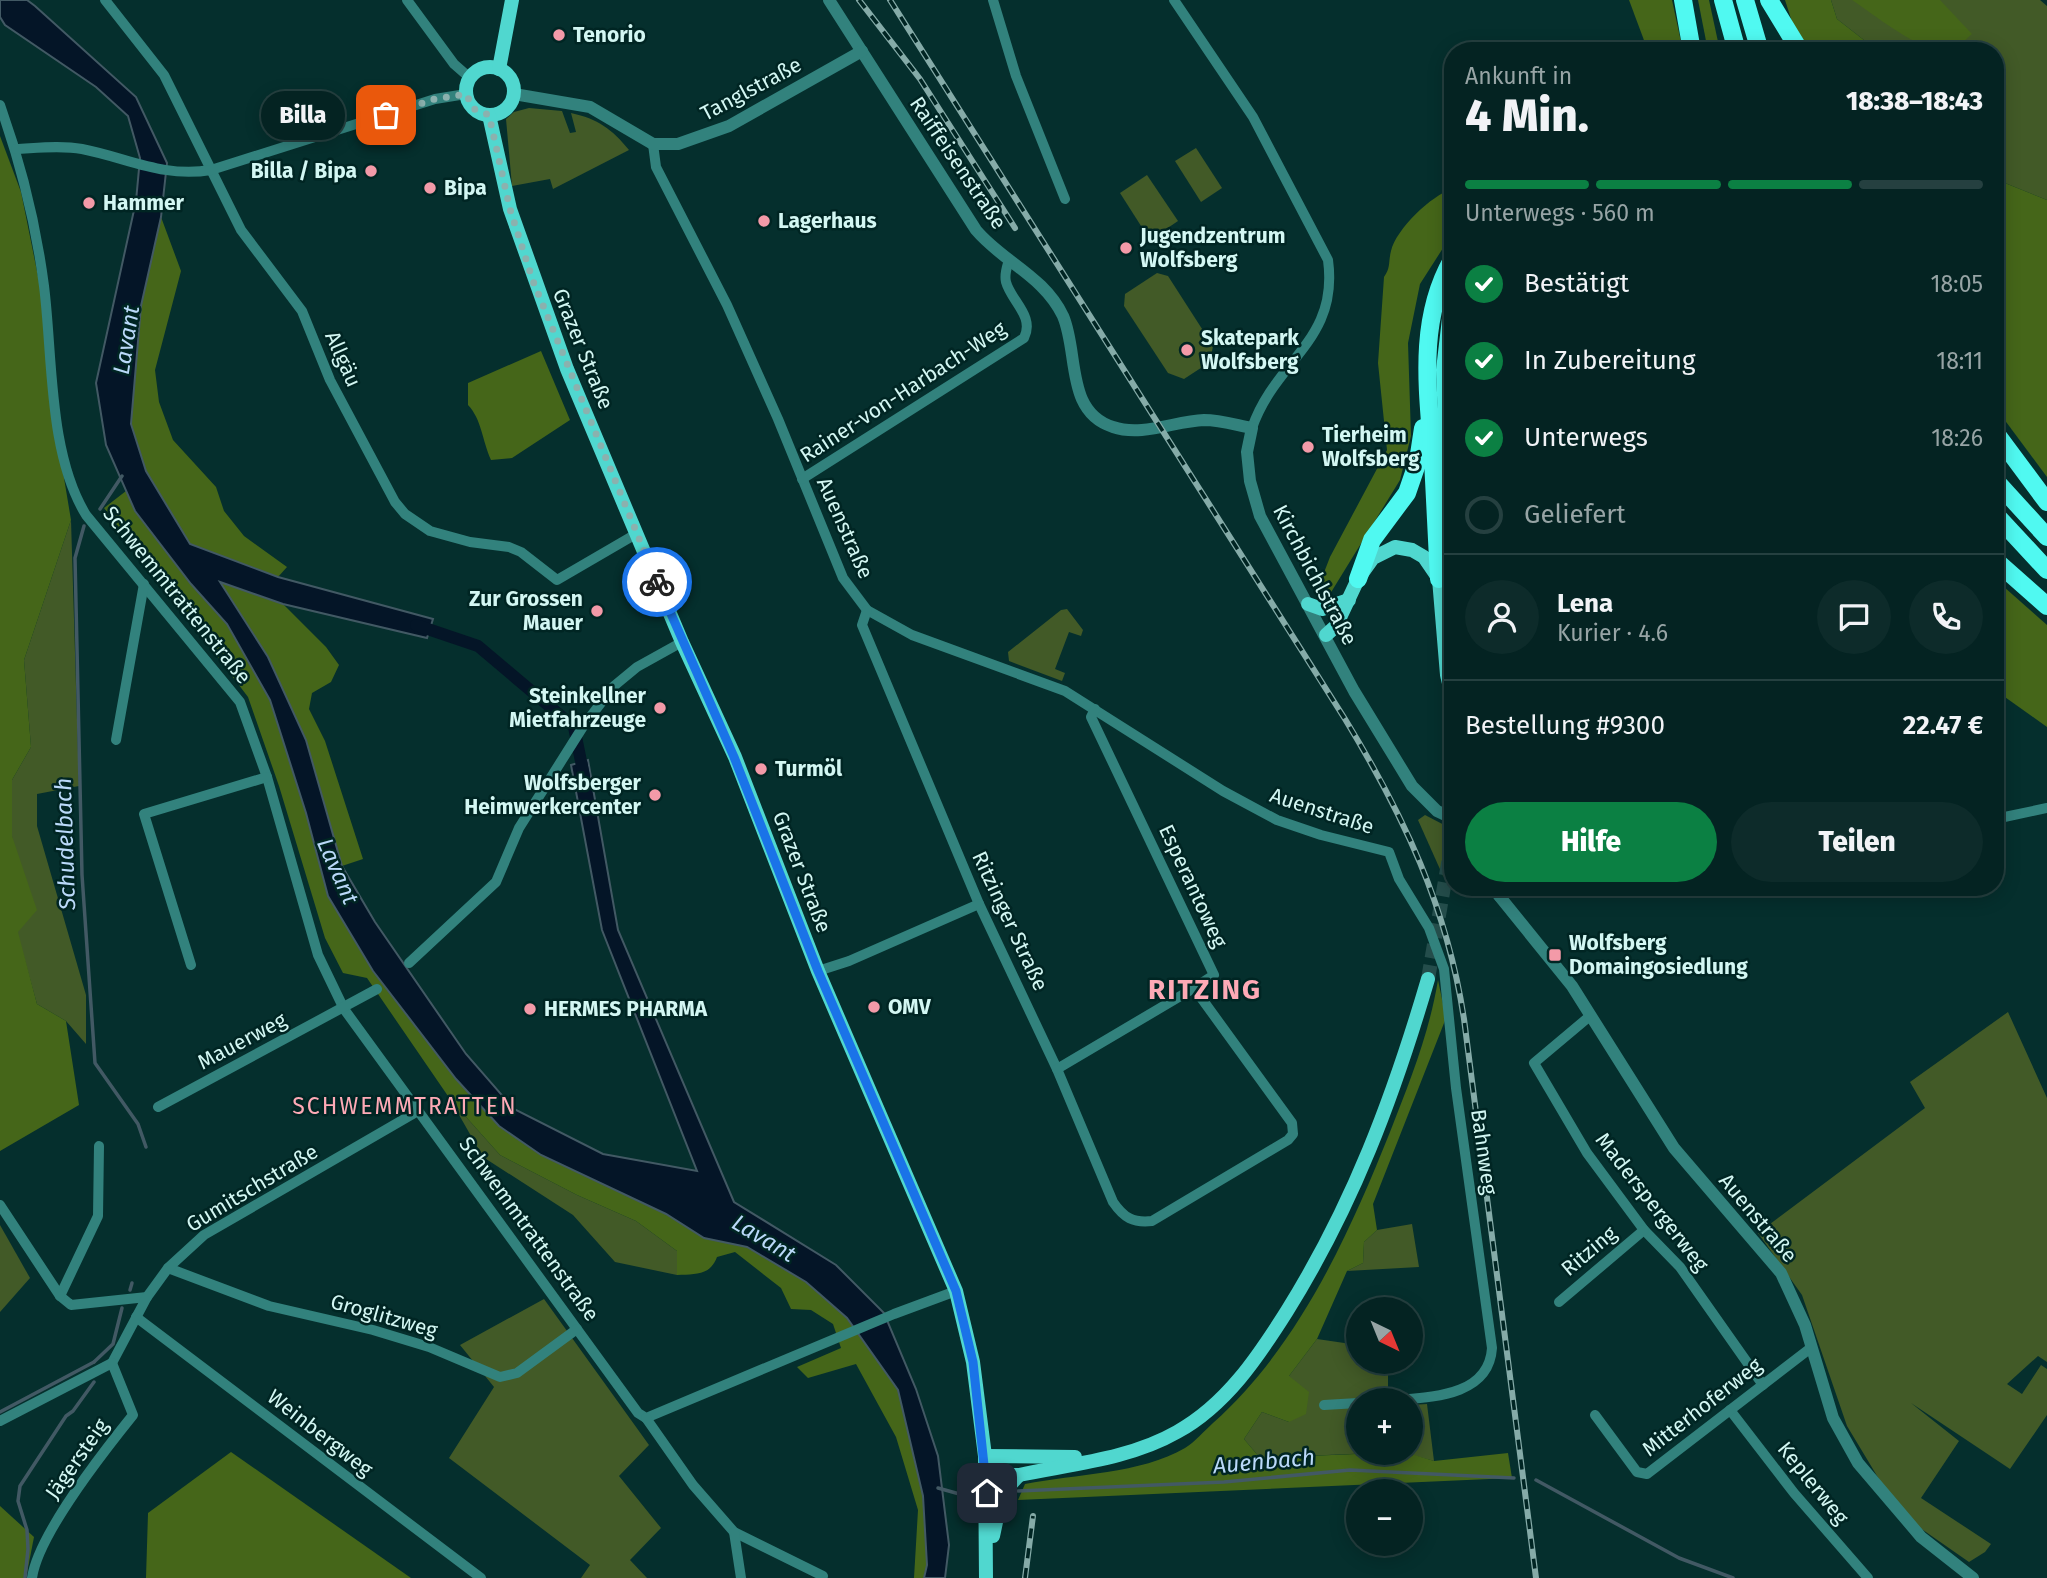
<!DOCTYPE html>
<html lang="de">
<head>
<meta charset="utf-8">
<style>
  body { margin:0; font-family:"Fira Sans",sans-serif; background:#0d2b2a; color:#f1f3f6; height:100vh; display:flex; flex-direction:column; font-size:26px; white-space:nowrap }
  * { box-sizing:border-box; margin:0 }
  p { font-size:23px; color:#97a4a5 }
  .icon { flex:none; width:38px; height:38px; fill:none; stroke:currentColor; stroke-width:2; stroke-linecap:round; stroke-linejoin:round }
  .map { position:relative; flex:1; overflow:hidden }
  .panel { position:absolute; left:1444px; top:42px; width:560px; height:854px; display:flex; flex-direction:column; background:#042322; border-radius:28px; box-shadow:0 4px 18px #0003,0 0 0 2px #254040 }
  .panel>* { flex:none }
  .needle { width:46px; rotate:137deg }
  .tools { position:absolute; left:1346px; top:1297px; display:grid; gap:14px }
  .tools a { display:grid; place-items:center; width:77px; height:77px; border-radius:50%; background:#042322; box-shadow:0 4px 18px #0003,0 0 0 2px #254040; font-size:35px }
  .pin { position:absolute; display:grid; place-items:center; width:60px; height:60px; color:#fff; margin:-30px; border-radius:14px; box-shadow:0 4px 10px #0006 }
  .courier { position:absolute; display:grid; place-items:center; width:70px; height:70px; margin:-35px; border:5px solid #1a73e8; border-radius:50%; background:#fff; color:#222; box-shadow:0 2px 9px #0007 }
  .bubble { position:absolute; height:49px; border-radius:24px; background:#042322; box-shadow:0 4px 18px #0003,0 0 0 2px #254040; font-size:23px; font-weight:800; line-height:49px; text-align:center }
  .summary em { font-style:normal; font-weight:800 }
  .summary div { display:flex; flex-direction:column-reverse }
  .summary { display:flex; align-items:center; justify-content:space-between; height:119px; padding:0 21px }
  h1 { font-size:46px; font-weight:800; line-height:52px }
  .bar { display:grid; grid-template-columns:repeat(4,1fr); gap:10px 7px; align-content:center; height:84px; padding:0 21px }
  .bar i { height:9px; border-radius:5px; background:#254040 }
  .bar .current { background:#0b8043 }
  .bar p { grid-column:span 4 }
  .line { display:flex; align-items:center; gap:18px; padding:0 21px; border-top:2px solid #254040 }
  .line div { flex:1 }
  .round { display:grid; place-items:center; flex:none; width:74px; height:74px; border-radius:37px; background:#0d2b2a }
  ol { padding:0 21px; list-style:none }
  li { display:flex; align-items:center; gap:21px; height:77px }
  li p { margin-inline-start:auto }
  li .icon { padding:7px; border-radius:50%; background:#0b8043; color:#fff; stroke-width:4 }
  li:last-child { color:#97a4a5 }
  li i { width:38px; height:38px; border:4px solid #254040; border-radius:50% }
  .primary-button { display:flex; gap:14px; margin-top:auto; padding:14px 21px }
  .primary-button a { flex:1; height:80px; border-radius:42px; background:#0b8043; color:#fff; font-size:28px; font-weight:800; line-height:80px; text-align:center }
  .primary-button a+a { background:#0d2b2a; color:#f1f3f6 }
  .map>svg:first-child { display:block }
</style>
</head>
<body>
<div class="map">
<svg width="2047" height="1578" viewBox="0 0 2047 1578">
  <rect width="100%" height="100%" fill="#052f2d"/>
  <g fill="#425a27">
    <polygon points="1831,0 2040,0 2047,6 2047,200 1995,179 1995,159 2004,116 1995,89 1995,51 1878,51 1837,19"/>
    <path d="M 529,108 L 562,111 L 570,133 L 576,132 L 571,113 C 598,119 612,129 629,150 L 553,189 L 550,179 L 512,186 L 506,119 L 514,112 Z"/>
    <polygon points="1196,148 1222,188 1201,202 1175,161"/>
    <polygon points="1147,175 1178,221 1150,240 1120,193"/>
    <polygon points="1157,273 1168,276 1213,346 1210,362 1184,379 1168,373 1124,306 1125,294"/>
    <polygon points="71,520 79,786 37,794 37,826 86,995 86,1044 66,1021 37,1004 17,932 12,836 12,780 31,747 24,660"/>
    <polygon points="1067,609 1083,630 1081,636 1069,632 1055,669 1065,673 1062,681 1009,661 1008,652 1061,610"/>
    <polygon points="1425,815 1452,829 1452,881 1443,876 1418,820"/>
    <polygon points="2008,1012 2047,1098 2047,1362 2038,1356 2007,1384 2022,1394 2041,1365 2047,1369 2047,1415 2010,1469 1911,1403 1959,1441 1921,1498 1991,1544 1985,1552 1969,1562 1900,1514 1847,1426 1802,1295 1758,1233 1925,1108 1910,1082"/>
    <polygon points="450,1099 500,1155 577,1195 636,1221 677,1251 677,1275 615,1262 573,1215 483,1157"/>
    <polygon points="1412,1224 1419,1267 1347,1271 1363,1263 1364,1242 1377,1230"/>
    <polygon points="0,1225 30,1278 0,1312"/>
    <polygon points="544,1299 649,1445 619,1476 661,1528 630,1560 647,1578 581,1578 590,1565 449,1458 494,1387 460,1345"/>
    <polygon points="1317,1339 1358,1345 1358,1362 1388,1362 1388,1400 1358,1400 1358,1452 1373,1453 1260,1458 1244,1439 1262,1412 1289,1422 1289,1376"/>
    <polygon points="1427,1404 1434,1461 1405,1453 1410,1452 1411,1405"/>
  </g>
  <g fill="#456619">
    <polygon points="1629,0 1672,0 1683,51 1648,51"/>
    <polygon points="1698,0 1709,0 1720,51 1708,51"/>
    <polygon points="1785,0 1831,0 1837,19 1878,51 1811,51 1793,25"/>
    <path d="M 1852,0 L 1940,0 L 1972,34 C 1966,39 1957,49 1950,51 C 1926,57 1872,13 1852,0 Z"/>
    <polygon points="1995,89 2004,116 1995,159"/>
    <polygon points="0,136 21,192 41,291 52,406 71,520 24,660 31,747 12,780 12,836 37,910 18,932 37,1004 66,1021 79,1105 0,1151"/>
    <polygon points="1995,179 2047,200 2047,477 1995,407"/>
    <path d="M 1452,189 L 1452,234 L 1420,284 L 1408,343 L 1411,436 L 1400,480 L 1330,594 L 1318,588 L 1330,557 L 1387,450 L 1378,363 L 1384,277 C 1391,267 1388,263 1391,251 C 1396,229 1432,195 1452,189 Z"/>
    <polygon points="161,217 181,271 155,370 159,402 173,440 216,487 224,511 244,536 287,567 278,577 190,544 146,471 131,424 141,306"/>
    <path d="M 541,351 L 570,420 L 512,458 L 491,460 C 482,440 482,420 468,405 L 468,383 Z"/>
    <path d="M 126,491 L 135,511 L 191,584 L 227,624 L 270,700 L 306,813 L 328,896 L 373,971 L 456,1079 L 499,1126 L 541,1155 L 666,1214 L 704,1238 L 747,1247 L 806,1282 L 847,1318 L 898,1390 L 923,1496 L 927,1565 L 924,1578 L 914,1578 L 918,1510 L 896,1437 L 856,1364 L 808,1378 L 797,1367 L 841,1348 L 833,1324 L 811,1310 L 791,1309 L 781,1288 L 735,1252 L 717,1257 C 710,1276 695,1274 677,1275 L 677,1251 L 636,1221 L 577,1195 L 500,1155 L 450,1099 L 367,978 L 343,973 L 325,938 L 279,786 L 248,697 L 104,508 Z"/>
    <polygon points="1995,579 2047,625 2047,727 1995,690"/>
    <polygon points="219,581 283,604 326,647 339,665 331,682 312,693 309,709 325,741 363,859 342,866 306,740 268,657"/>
    <path d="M 1438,980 L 1446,1018 L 1373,1204 L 1377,1230 L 1364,1242 L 1363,1263 L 1347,1271 L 1317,1339 L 1289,1376 L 1309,1392 L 1306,1414 L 1289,1422 L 1262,1412 L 1244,1439 L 1260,1458 L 1405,1452 L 1434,1461 L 1508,1453 L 1512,1478 L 1018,1500 L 1025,1484 C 1075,1474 1141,1474 1185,1448 C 1195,1442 1204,1431 1213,1423 C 1298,1347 1348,1237 1390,1132 C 1410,1081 1429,1034 1438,980 Z"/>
    <polygon points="231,1452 411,1578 146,1578 148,1513"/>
    <polygon points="0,1506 34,1537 26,1578 0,1578"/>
  </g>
  <polygon fill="#041527" stroke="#425964" stroke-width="2" points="0,0 27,0 35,6 136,97 167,163 161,217 141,306 131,424 146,471 190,544 278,577 433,619 427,638 283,604 220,582 268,657 306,740 342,866 375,922 466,1054 514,1109 603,1154 697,1171 602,930 571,765 588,760 618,930 734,1202 836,1265 884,1313 916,1389 938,1456 949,1545 945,1578 924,1578 927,1565 923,1496 898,1390 847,1318 806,1282 747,1247 704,1238 666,1214 541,1155 499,1126 456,1079 373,971 328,896 306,813 270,700 227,624 191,584 135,511 106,445 96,383 136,201 140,158 128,116 96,87 5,25 0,17"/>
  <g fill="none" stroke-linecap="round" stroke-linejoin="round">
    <g stroke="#425964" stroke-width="3.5">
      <polyline points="100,509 122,476"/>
      <polyline points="84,526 75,558 82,875 95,1063 138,1124 146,1147"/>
      <polyline points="130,1290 132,1283"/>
      <polyline points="94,1362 113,1344 122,1308"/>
      <polyline points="0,1412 94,1362"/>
      <polyline points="1536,1480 1679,1558 1733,1578"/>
      <polyline points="938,1488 963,1495"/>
      <polyline points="1018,1491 1224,1482 1350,1470 1514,1478"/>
      <polyline points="25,1578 28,1549 27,1530 18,1501 20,1486 66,1416 73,1411 94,1382"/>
    </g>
    <polyline stroke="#041527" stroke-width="12" points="416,625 478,646 574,727 584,776"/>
    <polyline stroke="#244d4b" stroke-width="14" stroke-dasharray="14 7" stroke-linecap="butt" points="1428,979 1450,852 1452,793"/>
    <g stroke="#32827d" stroke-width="10">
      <polyline points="105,0 164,75 241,230 302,311 330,380 395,502 405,514 430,531 470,542 509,547 521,552 557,580 636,534"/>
      <polyline points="407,0 454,64 470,78"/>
      <polyline points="993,0 1016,76 1065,199"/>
      <path d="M 1174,0 L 1253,117 L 1328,260 C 1339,341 1276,359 1252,428"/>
      <path d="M 0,105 C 21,164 36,224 44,286 C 53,357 48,453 86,515 L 240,702 L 267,777 L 318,955 L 344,1009 L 638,1413 L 646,1418 L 894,1314 L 956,1291"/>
      <path d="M 653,144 L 656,167 L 727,305 L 778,419 L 843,578 L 867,610 L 912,635 L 1065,691 L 1223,791 L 1277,820 L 1321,835 L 1389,852 L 1399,879 L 1429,928 L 1444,969 L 1456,1088 L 1492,1348 C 1489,1396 1432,1397 1396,1400"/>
      <path d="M 16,149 C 37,148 61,145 82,149 C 128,158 163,178 211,170 L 435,99 L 466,94"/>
      <path d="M 802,479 L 1024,338 C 1035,316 1011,301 1006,282 C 1004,274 1007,267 1009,260"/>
      <path d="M 867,610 L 862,625 L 979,904 L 1057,1069 L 1113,1202 C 1124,1218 1133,1223 1152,1221 L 1288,1140 L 1293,1134 L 1292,1123 L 1194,988 L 1214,975 L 1091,717 L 1095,709"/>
      <polyline points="116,740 144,584"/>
      <polyline points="1995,819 2047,808"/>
      <polyline points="1499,897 1514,887"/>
      <polyline points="409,963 496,882 519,828 584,725 614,686 637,667 682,642"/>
      <polyline points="191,965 144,814 267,777"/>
      <polyline points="818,971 849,961 979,904"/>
      <polyline points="1590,1016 1534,1063 1587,1153 1644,1230 1680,1267 1763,1385"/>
      <polyline points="1057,1069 1194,988"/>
      <polyline points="158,1107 377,989"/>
      <polyline points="99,1146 98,1216 60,1296 71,1305 147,1297"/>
      <polyline points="0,1205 60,1296"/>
      <polyline points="168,1268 269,1306 373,1330 429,1347 500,1377 517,1373 577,1329"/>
      <polyline points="1559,1302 1644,1230"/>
      <polyline points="136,1317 481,1578"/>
      <polyline points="1324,1405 1358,1403"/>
      <polyline points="1730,1410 1794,1493 1868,1578"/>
      <polyline points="1595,1415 1637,1472 1647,1474 1812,1347"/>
      <polyline points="646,1418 693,1485 734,1532 823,1576"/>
      <polyline points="0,1421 112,1363 147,1297 168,1268 204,1235 418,1111"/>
      <polyline points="734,1532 741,1578"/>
      <path d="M 32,1578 C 38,1535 104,1451 133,1415 L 112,1363"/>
    </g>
    <g stroke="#32827d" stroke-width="12">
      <path d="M 829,0 L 976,230 C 1003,262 1044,276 1063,316 C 1079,353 1065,412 1113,427 C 1142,437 1175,421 1204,420 C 1220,420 1236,425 1252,428 L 1247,452 L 1250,481 L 1260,516 L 1354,691 L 1412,786 L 1437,811 L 1452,818"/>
      <polyline points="514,94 590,107 653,144 678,144 729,126 862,51"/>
      <polyline points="1492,887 1572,986 1674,1148 1781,1273 1805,1325 1833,1418 1858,1463 1921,1537 1973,1578"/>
    </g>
    <g stroke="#50d7cf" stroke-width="14">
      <circle cx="490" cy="91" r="24"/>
      <polyline points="499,69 512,0"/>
      <polyline points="489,115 510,209 567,369 682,642 735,757 818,971 956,1291 973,1362 985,1456 986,1578"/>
      <polyline points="1308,604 1322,609 1349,600"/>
      <polyline points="1326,635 1336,626 1358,579 1373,558 1395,547 1412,550 1424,557 1439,579 1447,675 1452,696"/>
      <polyline points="1452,793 1452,740"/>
      <polyline points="985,1456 1075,1457"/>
      <path d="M 987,1470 L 1001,1475 L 1019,1475 C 1071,1464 1130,1459 1177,1432 C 1226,1405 1258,1357 1287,1311 C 1353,1205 1393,1098 1428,979"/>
      <polyline points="993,1536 1002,1494 1019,1475"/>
    </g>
    <g stroke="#50f9f1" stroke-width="18">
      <polyline points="1683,0 1692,51"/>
      <polyline points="1723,0 1737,51"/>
      <polyline points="1745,0 1760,51"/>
      <polyline points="1769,0 1800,51"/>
      <polyline points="1452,310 1445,370 1452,547"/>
      <polyline points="1995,432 2047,502"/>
      <polyline points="1995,480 2047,537"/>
      <polyline points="1995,514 2047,570"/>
      <polyline points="1995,560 2047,606"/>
      <polyline points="1358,579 1372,540 1407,493 1418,461 1423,428"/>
      <path d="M 1439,579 C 1437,539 1435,500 1433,460 C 1428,391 1417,322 1452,260"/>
    </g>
    <defs>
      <g id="rail">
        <polyline points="859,0 920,79 1015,228"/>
        <path d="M 890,0 L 1345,719 C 1404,816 1447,907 1464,1019 L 1536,1578"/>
        <polyline points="1025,1578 1033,1516"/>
      </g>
    </defs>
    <use href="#rail" stroke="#85aba8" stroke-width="6"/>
    <use href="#rail" stroke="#002523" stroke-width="3.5" stroke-dasharray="10" stroke-linecap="butt"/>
  </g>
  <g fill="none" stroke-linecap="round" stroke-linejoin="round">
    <polyline stroke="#8bb1ae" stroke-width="7" stroke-dasharray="0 12.6" points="386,115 435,99 466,94 474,109 489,115 510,209 533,281 657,582"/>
    <polyline stroke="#1a73e8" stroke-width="9" points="657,582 734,757 818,971 956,1291 973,1362 987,1493"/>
  </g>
  <g fill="#f39aa8" stroke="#002523" stroke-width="2.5">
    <circle cx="559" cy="35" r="7"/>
    <circle cx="371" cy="171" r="7"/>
    <circle cx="430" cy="188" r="7"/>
    <circle cx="89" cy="203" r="7"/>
    <circle cx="764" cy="221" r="7"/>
    <circle cx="1126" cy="248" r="7"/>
    <circle cx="1187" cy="350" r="7"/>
    <circle cx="1308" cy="447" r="7"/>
    <circle cx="597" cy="611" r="7"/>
    <circle cx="660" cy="708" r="7"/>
    <circle cx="761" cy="769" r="7"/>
    <circle cx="655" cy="795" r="7"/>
    <rect x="1548" y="948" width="14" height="14" rx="3.5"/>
    <circle cx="874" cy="1007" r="7"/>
    <circle cx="530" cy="1009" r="7"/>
  </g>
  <g text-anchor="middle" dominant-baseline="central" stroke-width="5" stroke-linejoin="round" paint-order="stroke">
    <g font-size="21" font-weight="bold" fill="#d3f7f3" stroke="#002523" text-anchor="start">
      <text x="573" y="35">Tenorio</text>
      <text x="357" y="171" text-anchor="end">Billa / Bipa</text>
      <text x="444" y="188">Bipa</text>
      <text x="103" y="203">Hammer</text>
      <text x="778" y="221">Lagerhaus</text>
      <text x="1140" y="236">Jugendzentrum<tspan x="1140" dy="24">Wolfsberg</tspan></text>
      <text x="1201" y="338">Skatepark<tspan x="1201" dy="24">Wolfsberg</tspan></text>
      <text x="1322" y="435">Tierheim<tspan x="1322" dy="24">Wolfsberg</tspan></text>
      <text x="583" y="599" text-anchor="end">Zur Grossen<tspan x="583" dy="24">Mauer</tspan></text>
      <text x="646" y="696" text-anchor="end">Steinkellner<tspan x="646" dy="24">Mietfahrzeuge</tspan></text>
      <text x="775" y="769">Turmöl</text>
      <text x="641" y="783" text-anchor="end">Wolfsberger<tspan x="641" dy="24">Heimwerkercenter</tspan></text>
      <text x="1569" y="943">Wolfsberg<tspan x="1569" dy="24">Domaingosiedlung</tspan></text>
      <text x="888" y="1007">OMV</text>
      <text x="544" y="1009">HERMES PHARMA</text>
    </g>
    <g font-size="21" fill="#d3f7f3" stroke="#002523">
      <text transform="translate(751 89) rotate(-28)">Tanglstraße</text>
      <text transform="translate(958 163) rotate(56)">Raiffeisenstraße</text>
      <text transform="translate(583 349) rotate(68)">Grazer Straße</text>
      <text transform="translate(343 359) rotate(66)">Allgäu</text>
      <text transform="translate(903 392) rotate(-33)">Rainer-von-Harbach-Weg</text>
      <text transform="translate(845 528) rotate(66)">Auenstraße</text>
      <text transform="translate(1315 575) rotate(62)">Kirchbichlstraße</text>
      <text transform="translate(177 595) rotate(51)">Schwemmtrattenstraße</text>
      <text transform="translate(1322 811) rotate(18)">Auenstraße</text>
      <text transform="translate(802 872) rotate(69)">Grazer Straße</text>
      <text transform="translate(1193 886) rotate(65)">Esperantoweg</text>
      <text transform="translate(1010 921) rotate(65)">Ritzinger Straße</text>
      <text transform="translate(242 1041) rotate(-28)">Mauerweg</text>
      <text transform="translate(1484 1152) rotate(82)">Bahnweg</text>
      <text transform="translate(252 1188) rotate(-31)">Gumitschstraße</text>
      <text transform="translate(1652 1202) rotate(52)">Maderspergerweg</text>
      <text transform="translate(1758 1218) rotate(50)">Auenstraße</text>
      <text transform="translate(529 1229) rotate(54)">Schwemmtrattenstraße</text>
      <text transform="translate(1589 1251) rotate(-40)">Ritzing</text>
      <text transform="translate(384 1316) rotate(16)">Groglitzweg</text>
      <text transform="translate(1702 1407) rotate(-38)">Mitterhoferweg</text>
      <text transform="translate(320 1433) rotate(38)">Weinbergweg</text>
      <text transform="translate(77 1459) rotate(-55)">Jägersteig</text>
      <text transform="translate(1813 1483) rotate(51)">Keplerweg</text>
    </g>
    <g font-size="23" font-style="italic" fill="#bad9f9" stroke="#002523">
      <text transform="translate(126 340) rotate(-81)">Lavant</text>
      <text transform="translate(65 844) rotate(-92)">Schudelbach</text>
      <text transform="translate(338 871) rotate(66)">Lavant</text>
      <text transform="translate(764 1238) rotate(31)">Lavant</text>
      <text transform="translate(1264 1461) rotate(-5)">Auenbach</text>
    </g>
    <g font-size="23" letter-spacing="2" fill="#feaab6" stroke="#002523">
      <text x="405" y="1106">SCHWEMMTRATTEN</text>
    </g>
    <g font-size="28" font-weight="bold" letter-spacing="2" fill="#feaab6" stroke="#002523">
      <text x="1205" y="989">RITZING</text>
    </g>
  </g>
</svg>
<div class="tools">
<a><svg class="needle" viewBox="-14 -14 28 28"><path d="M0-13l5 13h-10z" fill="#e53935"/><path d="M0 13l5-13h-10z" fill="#97a4a5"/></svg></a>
<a>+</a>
<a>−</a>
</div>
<div class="pin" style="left:386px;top:115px;background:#ea580c"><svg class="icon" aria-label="bag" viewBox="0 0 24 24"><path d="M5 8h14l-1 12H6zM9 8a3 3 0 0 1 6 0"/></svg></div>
<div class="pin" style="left:987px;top:1493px;background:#1f2937"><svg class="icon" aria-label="home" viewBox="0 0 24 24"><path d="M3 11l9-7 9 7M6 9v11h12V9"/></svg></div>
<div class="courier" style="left:657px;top:582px"><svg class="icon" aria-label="bike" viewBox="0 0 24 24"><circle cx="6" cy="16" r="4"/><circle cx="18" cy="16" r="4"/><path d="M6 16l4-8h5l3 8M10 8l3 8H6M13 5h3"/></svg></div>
<div class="bubble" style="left:261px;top:91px;width:84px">Billa</div>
<section class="panel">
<div class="summary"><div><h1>4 Min.</h1><p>Ankunft in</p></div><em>18:38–18:43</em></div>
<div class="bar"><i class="current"></i><i class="current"></i><i class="current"></i><i></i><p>Unterwegs · 560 m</p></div>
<ol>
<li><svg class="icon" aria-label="check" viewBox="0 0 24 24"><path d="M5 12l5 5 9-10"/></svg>Bestätigt<p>18:05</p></li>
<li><svg class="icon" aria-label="check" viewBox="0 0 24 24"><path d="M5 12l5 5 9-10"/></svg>In Zubereitung<p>18:11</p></li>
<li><svg class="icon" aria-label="check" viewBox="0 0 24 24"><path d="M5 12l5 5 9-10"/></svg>Unterwegs<p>18:26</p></li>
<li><i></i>Geliefert</li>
</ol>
<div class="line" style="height:126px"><a class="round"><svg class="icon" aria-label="person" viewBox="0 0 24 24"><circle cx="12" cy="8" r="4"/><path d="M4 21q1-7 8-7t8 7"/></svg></a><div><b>Lena</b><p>Kurier · 4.6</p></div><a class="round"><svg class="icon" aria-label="chat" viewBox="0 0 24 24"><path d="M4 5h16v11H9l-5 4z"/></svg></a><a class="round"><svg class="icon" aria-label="phone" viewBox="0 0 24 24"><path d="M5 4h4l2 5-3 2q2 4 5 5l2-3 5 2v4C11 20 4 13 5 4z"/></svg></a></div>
<div class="line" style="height:91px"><div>Bestellung #9300</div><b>22.47 €</b></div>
<div class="primary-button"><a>Hilfe</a><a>Teilen</a></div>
</section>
</div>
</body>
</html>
